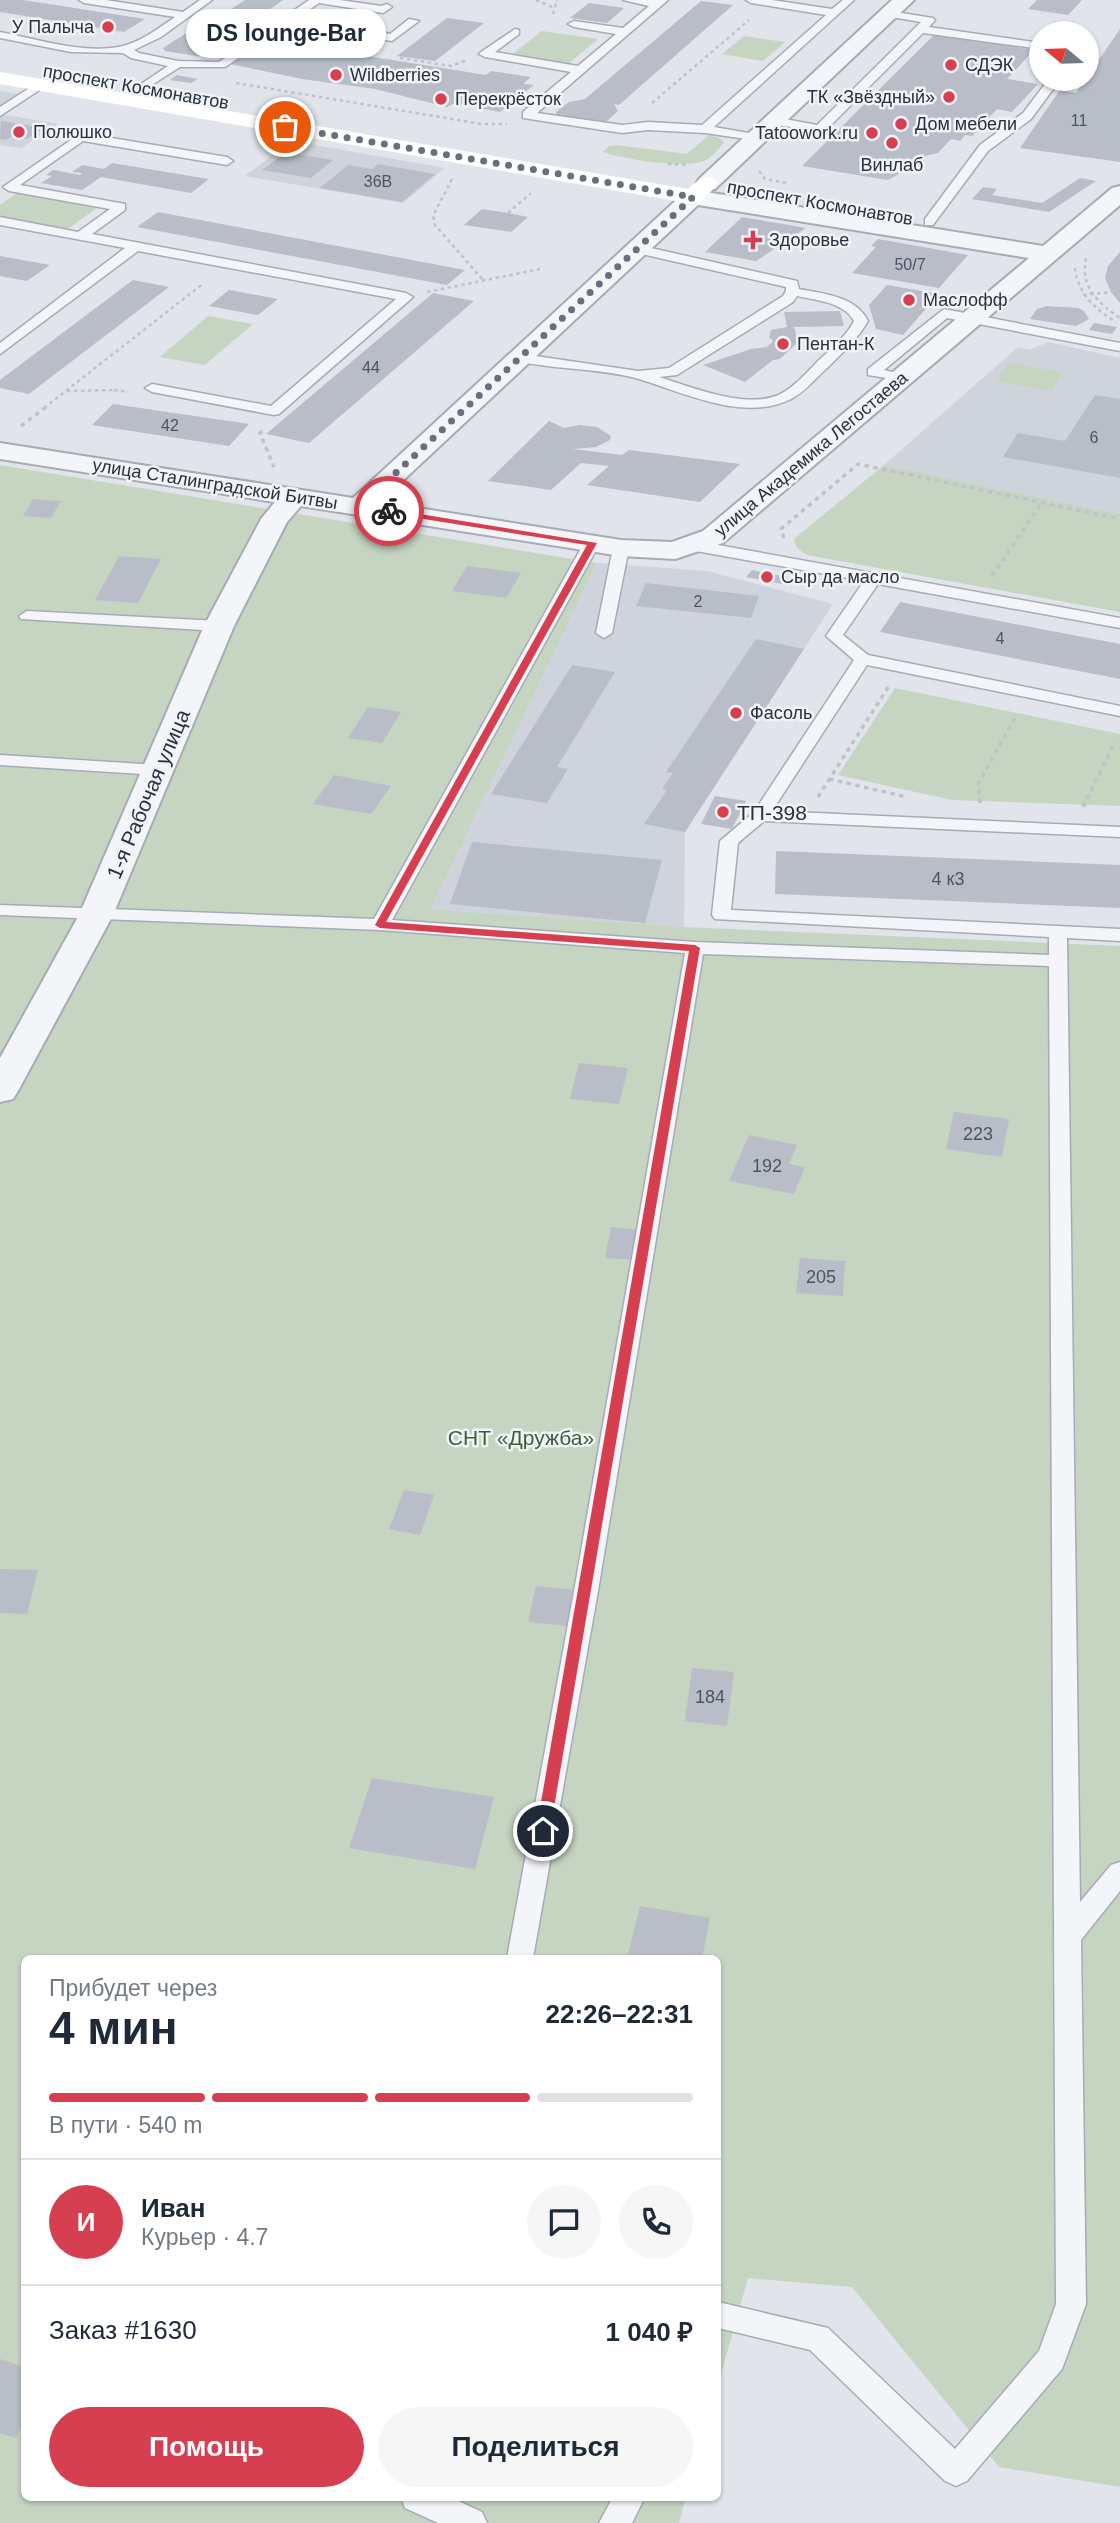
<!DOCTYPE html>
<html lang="ru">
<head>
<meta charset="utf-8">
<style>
  body { margin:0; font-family:Arial,sans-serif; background:#f6f6f7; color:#1f2937; height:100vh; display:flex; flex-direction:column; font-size:26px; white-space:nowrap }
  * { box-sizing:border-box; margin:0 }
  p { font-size:23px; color:#747a83 }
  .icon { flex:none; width:38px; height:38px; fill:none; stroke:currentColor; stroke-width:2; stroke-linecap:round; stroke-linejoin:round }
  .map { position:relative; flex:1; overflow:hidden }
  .drawer { position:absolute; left:21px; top:1955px; width:700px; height:546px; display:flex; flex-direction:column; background:#fff; border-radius:10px; box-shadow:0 2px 5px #0004 }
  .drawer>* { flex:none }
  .needle { width:46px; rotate:289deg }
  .controls { position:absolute; left:1029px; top:21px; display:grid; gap:14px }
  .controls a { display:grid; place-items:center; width:70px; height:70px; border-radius:50%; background:#fff; box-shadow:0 2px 5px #0004; font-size:35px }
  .pin { position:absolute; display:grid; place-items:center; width:60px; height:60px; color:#fff; margin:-30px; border:4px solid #fff; border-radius:50%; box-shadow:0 2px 7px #0007 }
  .courier { position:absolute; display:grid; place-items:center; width:70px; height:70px; margin:-35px; border:5px solid #d63f50; border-radius:50%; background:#fff; color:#222; box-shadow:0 2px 9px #0007 }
  .bubble { position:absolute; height:49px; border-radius:24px; background:#fff; box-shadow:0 2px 5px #0004; font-size:23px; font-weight:600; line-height:49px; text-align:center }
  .headline em { font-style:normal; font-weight:600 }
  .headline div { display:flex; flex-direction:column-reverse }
  .headline { display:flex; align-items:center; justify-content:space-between; height:119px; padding:0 28px }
  h1 { font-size:46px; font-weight:600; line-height:52px }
  .bar { display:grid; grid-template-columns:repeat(4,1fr); gap:10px 7px; align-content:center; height:84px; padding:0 28px }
  .bar i { height:9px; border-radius:5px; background:#e0e1e3 }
  .bar .active { background:#d63f50 }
  .bar p { grid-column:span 4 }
  .line { display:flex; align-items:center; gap:18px; padding:0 28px; border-top:2px solid #e0e1e3 }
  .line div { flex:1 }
  .round { display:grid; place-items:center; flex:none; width:74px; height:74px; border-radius:37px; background:#f6f6f7 }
  .primary-button { display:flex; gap:14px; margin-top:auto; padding:14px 28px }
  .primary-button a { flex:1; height:80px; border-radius:42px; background:#d63f50; color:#fff; font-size:28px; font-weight:600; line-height:80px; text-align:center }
  .primary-button a+a { background:#f6f6f7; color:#1f2937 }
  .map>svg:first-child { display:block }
</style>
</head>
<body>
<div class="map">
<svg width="1120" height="2523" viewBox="0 0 1120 2523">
  <rect width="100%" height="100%" fill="#e1e4ea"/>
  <g fill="#cfd3dc">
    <polygon points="0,91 28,95 1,114 58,124 21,148 0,145"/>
    <polygon points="292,141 445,168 403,203 245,176"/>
    <polygon points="1048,342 1120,358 1120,514 884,465 1018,347 1030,350"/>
    <polygon points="597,563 707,571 833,604 685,832 684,927 429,909"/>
  </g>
  <g fill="#c5d5c1">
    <polygon points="542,31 598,39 568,64 511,55"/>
    <polygon points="744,36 785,42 763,61 722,54"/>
    <path d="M 709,135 L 722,139 L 724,143 C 718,149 711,159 703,161 C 683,169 623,159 603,152 L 609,146 L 616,145 L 687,154 Z"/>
    <polygon points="17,193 98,207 68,229 0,217 0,205"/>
    <polygon points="208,316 253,324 205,365 160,357"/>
    <polygon points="1008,363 1063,372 1052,391 996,381"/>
    <polygon points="0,465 597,563 430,909 684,927 1120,946 1120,2487 999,2467 852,2287 748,2278 718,2385 718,1958 24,1958 24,2497 686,2497 679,2523 0,2523"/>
    <polygon points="884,465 1120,514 1120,612 807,555 797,548 794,539"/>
    <polygon points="895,688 1120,734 1120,806 952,800 838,775"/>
  </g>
  <g fill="#b8bdc8">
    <polygon points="0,0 23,0 145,19 124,32 0,12"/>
    <polygon points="245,0 283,0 206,55 196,56 165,51 163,48 185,34 192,35"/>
    <polygon points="1037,0 1082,0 1068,15 1028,9"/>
    <polygon points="701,1 733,5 619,105 614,104 618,111 607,121 598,123 557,116 556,112 569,102 585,99"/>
    <polygon points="589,3 624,8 607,23 570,18"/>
    <polygon points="447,18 484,23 435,61 397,56"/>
    <polygon points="1120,29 1120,162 1020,148 1060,90 1076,93"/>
    <polygon points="934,35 1034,50 1007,79 1038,84 1012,112 997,109 972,136 965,135 960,141 951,139 938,153 925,156 919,162 912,161 899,174 888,180 802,166"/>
    <polygon points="304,41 341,47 336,51 486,75 491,71 531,77 523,84 534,85 500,112 455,103 447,107 375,89 302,79 230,64 248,51 294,58 300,53 289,52"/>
    <polygon points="177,75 198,79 191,83 170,80"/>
    <polygon points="1,121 26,125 44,128 27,139 12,136 6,140 0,139"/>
    <polygon points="286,152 320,158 333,160 311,178 262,170"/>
    <polygon points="112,163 209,179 191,193 101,177 82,190 41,183 52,176 46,175 53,170 80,175 82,173 72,172 82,165 104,169"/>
    <polygon points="378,164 435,174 402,202 320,188 348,165 372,169"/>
    <polygon points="1080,178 1096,181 1049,212 972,199 983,187 997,189 992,195 1042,203"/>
    <polygon points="482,209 508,213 528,217 511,232 464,225"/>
    <polygon points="158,212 465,270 447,285 137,227"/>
    <polygon points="742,217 806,228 756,261 705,252"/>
    <polygon points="878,239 968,255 939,288 852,273 876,247 871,246"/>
    <polygon points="1120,252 1120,303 1111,292 1105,278 1108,266"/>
    <polygon points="0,256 50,265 27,281 0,276"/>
    <polygon points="133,280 169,287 29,394 0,388 0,380"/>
    <polygon points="887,285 939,294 903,335 876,329 869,305"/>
    <polygon points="229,290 278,299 258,315 209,306"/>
    <polygon points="433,293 474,301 309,443 266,434"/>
    <polygon points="1047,306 1078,308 1084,311 1089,319 1076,326 1030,319 1037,309"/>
    <polygon points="840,311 844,326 794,327 798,342 780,359 773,360 745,382 703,365 751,349 767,347 773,341 769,337 771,330 787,327 784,312"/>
    <polygon points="1094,323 1117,327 1112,334 1089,330"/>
    <polygon points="1095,395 1120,399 1120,478 1003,457 1018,433 1065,441"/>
    <polygon points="113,404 249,424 229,446 92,425"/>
    <polygon points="549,421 564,428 580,425 597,427 611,436 610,440 596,447 573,449 622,455 629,450 740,464 700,502 587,485 609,466 581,463 551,490 488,481"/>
    <polygon points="33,499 61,501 51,518 23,516"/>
    <polygon points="119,556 161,559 138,603 95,600"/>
    <polygon points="467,566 521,573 506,598 452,591"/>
    <polygon points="752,570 787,577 782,584 746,577"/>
    <polygon points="646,583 759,596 751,618 636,606"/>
    <polygon points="900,602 1120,644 1120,679 880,632"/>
    <polygon points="756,639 804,649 685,832 644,824 667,790 662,789 673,773 666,772"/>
    <polygon points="572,665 615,672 557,767 568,769 547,803 491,794"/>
    <polygon points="368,707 401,712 382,743 348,738"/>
    <polygon points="334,775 391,786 371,814 313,804"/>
    <polygon points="715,796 746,801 732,829 701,824"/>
    <polygon points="472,842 662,860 645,923 450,904"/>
    <polygon points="776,851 1120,865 1120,908 775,894"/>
    <polygon points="579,1063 628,1068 619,1104 570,1099"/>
    <polygon points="954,1112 1009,1119 1002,1157 946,1149"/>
    <polygon points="749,1135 797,1145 789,1164 805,1167 794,1194 729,1181"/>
    <polygon points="611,1227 642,1230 637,1260 605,1258"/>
    <polygon points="800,1258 845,1261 843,1296 796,1293"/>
    <polygon points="404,1490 434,1495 420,1535 389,1529"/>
    <polygon points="0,1569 38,1570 27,1614 0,1613"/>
    <polygon points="536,1586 586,1591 580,1627 528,1622"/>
    <polygon points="692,1668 734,1672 727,1726 685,1721"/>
    <polygon points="372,1778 494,1797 475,1869 349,1848"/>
    <polygon points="640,1906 710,1918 702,1958 627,1958"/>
    <polygon points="0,2359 24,2367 24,2421 16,2438 0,2433"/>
  </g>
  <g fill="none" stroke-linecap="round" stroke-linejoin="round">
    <defs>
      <g id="lane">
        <path d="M 79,0 L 106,0 L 183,12 L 200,0 L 212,0 L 161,37 L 134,50 L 139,53 L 178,61 L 219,62 L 309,0 L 340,0 L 381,6 L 387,4 L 392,7 L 383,13 L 319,3 L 294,20 L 390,34 L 409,19 L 419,21 L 392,41 L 286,26 L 225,67 L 180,67 L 142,91 L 138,90 L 138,86 L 168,66 L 131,58 L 123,53 L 71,52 L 0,38 L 0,32 C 38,39 84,55 123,46 C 142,41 159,28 175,17 L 84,3 Z"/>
        <polygon points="623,0 668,0 537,113 622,125 648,122 702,125 826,15 751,3 746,0 772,0 832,9 843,0 854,0 714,127 760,135 760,141 705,133 648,130 622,133 523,118 523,112 571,72 485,57 479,54 481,52 515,29 519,30 519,34 495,52 578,66 616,34 574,27 568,24 574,21 623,28 649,6"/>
        <polygon points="889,11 933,18 935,20 929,27 1041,43 1041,49 923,33 824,132 770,124 768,121 774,117 817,125 921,22 885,16 885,12"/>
        <polygon points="1044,79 1056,79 1057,84 1031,119 988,151 933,225 925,225 925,219 980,145 1023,113 1045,84"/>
        <polygon points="37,83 47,85 0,116 0,107"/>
        <polygon points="81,133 227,157 233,161 227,165 83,141 20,185 125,204 125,210 92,234 406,293 413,297 279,414 274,415 152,392 145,388 152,384 271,406 396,299 138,251 0,354 0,343 125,248 0,225 0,217 78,232 110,209 9,191 3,187"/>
        <path d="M 638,245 L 797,281 L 799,289 C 824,294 856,296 868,321 C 857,340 841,354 826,369 C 815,379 803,394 789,400 C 743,422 682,392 639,379 C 601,368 556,370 517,361 L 517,355 L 522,354 L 638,371 L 669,368 L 783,296 L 786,291 L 786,287 L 633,252 L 632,249 ZM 797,296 C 815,300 844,302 854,321 C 846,337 831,349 818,361 C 806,373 792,390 776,396 C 743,408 691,387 659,377 L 677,375 L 793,302 Z"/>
        <polygon points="944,309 1120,343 1120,351 947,318 884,370 905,375 905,381 868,375 868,369"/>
        <polygon points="592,538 600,543 392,920 695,942 1049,955 1049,937 715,919 712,915 720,841 754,812 854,660 826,636 864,581 696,551 688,546 696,541 1120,618 1120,628 878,584 843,635 868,655 1120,706 1120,716 867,665 772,811 1120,827 1120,837 764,821 738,843 731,910 1120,929 1120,941 1067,938 1080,1902 1111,1865 1120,1862 1120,1891 1081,1940 1086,2304 1062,2369 967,2481 956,2486 945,2481 810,2350 718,2328 718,2302 828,2328 955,2449 1039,2351 1056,2304 1049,966 703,954 598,1591 533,1958 507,1958 574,1591 685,953 380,930 0,915 0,905 374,919 584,543"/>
        <polygon points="621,543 629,548 612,633 604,638 596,633 613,548"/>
        <polygon points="27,611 219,621 227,626 219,631 21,619 19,616"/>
        <polygon points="0,755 158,765 167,770 158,775 0,765"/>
        <polygon points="401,2497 450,2497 482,2512 487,2523 438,2523 405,2508"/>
        <polygon points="613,2497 645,2497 632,2523 599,2523"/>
      </g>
      <g id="street">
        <polygon points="892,0 914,0 715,189 699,189 696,184 699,179"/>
        <path d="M 1120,186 L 1120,205 L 723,543 L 675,559 L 621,556 L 301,506 L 287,522 L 234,626 L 113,915 L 18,1091 L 13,1099 L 0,1102 L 0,1058 L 79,915 L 204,626 L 261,519 L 275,502 L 0,459 L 0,443 L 353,498 L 685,192 L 693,190 L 1043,246 L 1112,188 ZM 698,205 L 1029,258 L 703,531 L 672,542 L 621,540 L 380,502 Z"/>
      </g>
    </defs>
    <use href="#lane" stroke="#a6abb5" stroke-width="3"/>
    <use href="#street" stroke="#a6abb5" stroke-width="4"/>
    <g stroke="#bfc2c9" stroke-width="2.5" stroke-dasharray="3.5 3.5" stroke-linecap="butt">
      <polyline points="536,0 554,8"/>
      <polyline points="553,14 557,0"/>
      <polyline points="400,58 451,66 467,60"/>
      <polyline points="236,83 482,124 507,124"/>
      <polyline points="652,103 749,20"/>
      <polyline points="668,164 687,165"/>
      <polyline points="759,171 765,179 787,183"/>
      <polyline points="452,179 433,216 435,225 483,280"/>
      <polyline points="508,213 531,193"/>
      <path d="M 1086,258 C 1080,287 1098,303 1120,318"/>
      <path d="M 1075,268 C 1078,294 1095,309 1116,322"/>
      <polyline points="427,292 540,269"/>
      <polyline points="1083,295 1111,292"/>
      <polyline points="114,390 128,392"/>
      <polyline points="67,391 115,390"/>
      <polyline points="44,408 204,283"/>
    </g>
    <g stroke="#bfc2c9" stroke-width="3.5" stroke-dasharray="4.5 4.5" stroke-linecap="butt">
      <polyline points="21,426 46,407"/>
      <polyline points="262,431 260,433 274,467"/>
      <polyline points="784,538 781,529 858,464 1120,519"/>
      <polyline points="992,576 1042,502"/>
      <polyline points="829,779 907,797"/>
      <polyline points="818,797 889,686"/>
      <polyline points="980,803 978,784 1017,714"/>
      <polyline points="1083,807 1115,742"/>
    </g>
    <use href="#lane" fill="#f4f5f8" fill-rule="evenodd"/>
    <use href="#street" fill="#f4f5f8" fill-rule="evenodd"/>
    <path fill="#fff" fill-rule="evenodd" d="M 0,72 L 688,189 C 697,181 702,176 715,179 L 718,184 L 701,202 L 693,204 L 0,84 Z"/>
  </g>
  <polygon fill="#d63f50" points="389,509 597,543 386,922 695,945 700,948 550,1831 543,1837 536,1831 689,951 380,928 375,925 587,545 386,513"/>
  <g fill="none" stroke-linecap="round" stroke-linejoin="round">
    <polyline stroke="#69707d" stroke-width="7" stroke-dasharray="0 12.6" points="285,127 693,197 359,507 389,511"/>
  </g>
  <g fill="#d63f50" stroke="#f1f3f7" stroke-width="2.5">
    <circle cx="108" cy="27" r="7"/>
    <circle cx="951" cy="65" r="7"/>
    <circle cx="336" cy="75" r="7"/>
    <circle cx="949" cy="97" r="7"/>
    <circle cx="441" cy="99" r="7"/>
    <circle cx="901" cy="124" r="7"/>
    <circle cx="19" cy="132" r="7"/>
    <circle cx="872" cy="133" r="7"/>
    <circle cx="892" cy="143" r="7"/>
    <path d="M749.5 229.5h7v7h7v7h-7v7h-7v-7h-7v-7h7z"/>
    <circle cx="909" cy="300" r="7"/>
    <circle cx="783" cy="344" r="7"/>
    <circle cx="767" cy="577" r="7"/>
    <circle cx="736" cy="713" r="7"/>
    <circle cx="723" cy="812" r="7"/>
  </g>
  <g text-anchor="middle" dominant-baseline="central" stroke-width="5" stroke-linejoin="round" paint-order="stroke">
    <g font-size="16" fill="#4c5464">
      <text x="1079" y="120">11</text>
      <text x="378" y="181">36В</text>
      <text x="910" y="264">50/7</text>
      <text x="371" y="367">44</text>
      <text x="170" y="425">42</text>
      <text x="1094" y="437">6</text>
      <text x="698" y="601">2</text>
      <text x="1000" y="638">4</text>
    </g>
    <g font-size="18" fill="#283143" stroke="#f1f3f7" text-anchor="start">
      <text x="94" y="27" text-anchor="end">У Палыча</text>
      <text x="965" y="65">СДЭК</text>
      <text x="350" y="75">Wildberries</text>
      <text x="935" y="97" text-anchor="end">ТК «Звёздный»</text>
      <text x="455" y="99">Перекрёсток</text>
      <text x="915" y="124">Дом мебели</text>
      <text x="33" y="132">Полюшко</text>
      <text x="858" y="133" text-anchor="end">Tatoowork.ru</text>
      <text x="892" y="165" text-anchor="middle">Винлаб</text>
      <text x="769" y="240">Здоровье</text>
      <text x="923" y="300">Маслофф</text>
      <text x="797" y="344">Пентан-К</text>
      <text x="781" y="577">Сыр да масло</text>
      <text x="750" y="713">Фасоль</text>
    </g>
    <g font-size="18" fill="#283143" stroke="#f1f3f7">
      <text transform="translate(136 87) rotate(10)">проспект Космонавтов</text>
      <text transform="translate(820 203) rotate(10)">проспект Космонавтов</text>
      <text transform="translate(811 454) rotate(-40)">улица Академика Легостаева</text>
      <text transform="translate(215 484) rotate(9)">улица Сталинградской Битвы</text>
    </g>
    <g font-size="18" fill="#4c5464">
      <text x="948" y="879">4 к3</text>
      <text x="978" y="1134">223</text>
      <text x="767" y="1166">192</text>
      <text x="821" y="1277">205</text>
      <text x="710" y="1697">184</text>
    </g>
    <g font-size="21" fill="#283143" stroke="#f1f3f7">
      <text transform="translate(148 794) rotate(-67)">1-я Рабочая улица</text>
    </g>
    <g font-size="21" fill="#283143" stroke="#f1f3f7" text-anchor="start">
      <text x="737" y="812">ТП-398</text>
    </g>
    <g font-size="21" fill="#3b5f35" stroke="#f1f3f7">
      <text x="521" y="1437">СНТ «Дружба»</text>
    </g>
  </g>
</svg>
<div class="controls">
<a><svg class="needle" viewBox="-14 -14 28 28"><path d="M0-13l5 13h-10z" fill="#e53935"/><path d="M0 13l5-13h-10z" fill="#747a83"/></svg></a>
</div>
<div class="pin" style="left:285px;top:127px;background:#ea580c"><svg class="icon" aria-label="bag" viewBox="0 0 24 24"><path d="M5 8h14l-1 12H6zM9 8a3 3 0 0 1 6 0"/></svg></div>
<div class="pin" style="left:543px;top:1831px;background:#1f2937"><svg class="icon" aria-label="home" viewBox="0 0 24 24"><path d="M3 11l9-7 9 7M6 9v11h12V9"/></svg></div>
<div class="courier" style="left:389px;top:511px"><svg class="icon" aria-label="bike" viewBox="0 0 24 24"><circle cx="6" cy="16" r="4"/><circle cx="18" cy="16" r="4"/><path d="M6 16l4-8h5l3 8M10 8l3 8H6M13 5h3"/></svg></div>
<div class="bubble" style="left:186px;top:9px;width:200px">DS lounge-Bar</div>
<section class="drawer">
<div class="headline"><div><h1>4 мин</h1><p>Прибудет через</p></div><em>22:26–22:31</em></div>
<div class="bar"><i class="active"></i><i class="active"></i><i class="active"></i><i></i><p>В пути · 540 m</p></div>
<div class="line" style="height:126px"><b class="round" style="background:#d63f50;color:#fff">И</b><div><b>Иван</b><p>Курьер · 4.7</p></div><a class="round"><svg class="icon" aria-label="chat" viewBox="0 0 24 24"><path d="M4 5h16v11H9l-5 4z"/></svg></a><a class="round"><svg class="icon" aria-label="phone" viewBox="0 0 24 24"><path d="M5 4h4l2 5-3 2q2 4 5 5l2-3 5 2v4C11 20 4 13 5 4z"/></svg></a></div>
<div class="line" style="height:91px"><div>Заказ #1630</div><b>1 040 ₽</b></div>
<div class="primary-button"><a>Помощь</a><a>Поделиться</a></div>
</section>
</div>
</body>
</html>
